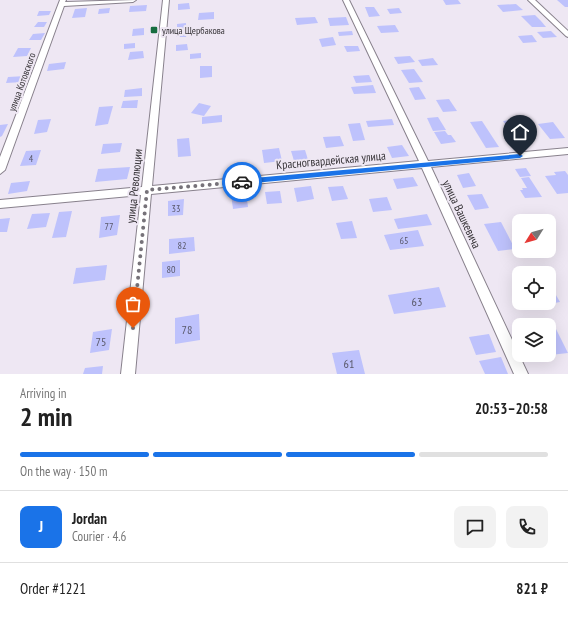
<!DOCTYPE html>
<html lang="en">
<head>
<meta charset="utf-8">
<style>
  body { margin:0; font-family:"PT Sans Narrow",sans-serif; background:#f2f2f2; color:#222; height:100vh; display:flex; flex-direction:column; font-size:15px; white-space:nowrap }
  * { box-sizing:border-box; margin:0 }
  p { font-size:13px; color:#767676 }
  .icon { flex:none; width:22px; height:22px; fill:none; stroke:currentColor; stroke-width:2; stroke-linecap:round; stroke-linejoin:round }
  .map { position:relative; height:374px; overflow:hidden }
  .panel { display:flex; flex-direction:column; background:#fff; flex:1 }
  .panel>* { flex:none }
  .needle { width:26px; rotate:233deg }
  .controls { position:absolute; left:512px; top:214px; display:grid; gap:8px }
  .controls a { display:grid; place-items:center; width:44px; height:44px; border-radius:8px; background:#fff; box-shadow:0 4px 16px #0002; font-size:20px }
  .pin { position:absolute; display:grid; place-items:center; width:34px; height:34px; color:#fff; margin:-41px -17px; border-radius:50% 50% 50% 0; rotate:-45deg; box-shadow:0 0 4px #0007 }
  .pin .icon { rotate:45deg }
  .courier { position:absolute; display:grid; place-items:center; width:40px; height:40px; margin:-20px; border:3px solid #1a73e8; border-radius:50%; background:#fff; color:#222; box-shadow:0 1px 5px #0007 }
  .overview em { font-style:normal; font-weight:700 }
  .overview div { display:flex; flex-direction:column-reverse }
  .overview { display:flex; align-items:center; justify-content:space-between; height:68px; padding:0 20px }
  h1 { font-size:26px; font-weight:700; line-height:30px }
  .bar { display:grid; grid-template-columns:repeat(4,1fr); gap:6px 4px; align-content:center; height:48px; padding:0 20px }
  .bar i { height:5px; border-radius:3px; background:#e0e0e0 }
  .bar .selected { background:#1a73e8 }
  .bar p { grid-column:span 4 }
  .line { display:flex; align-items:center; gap:10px; padding:0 20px; border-top:1px solid #e0e0e0 }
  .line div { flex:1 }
  .round { display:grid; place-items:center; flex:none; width:42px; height:42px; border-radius:8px; background:#f2f2f2 }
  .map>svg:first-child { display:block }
</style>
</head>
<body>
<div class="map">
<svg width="568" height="374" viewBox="0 0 568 374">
  <rect width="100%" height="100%" fill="#eee7f3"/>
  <g fill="#bec2fc">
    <polygon points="443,0 458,0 461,4 446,5"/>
    <polygon points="557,0 568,0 568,7 565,7"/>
    <polygon points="189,3 190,9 178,10 178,4"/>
    <polygon points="516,4 523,10 503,12 497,5"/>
    <polygon points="147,5 146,11 129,12 130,6"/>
    <polygon points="365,7 374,7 380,16 369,17"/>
    <polygon points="87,8 85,17 72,18 75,9"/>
    <polygon points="110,8 109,13 98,14 99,9"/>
    <polygon points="399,8 402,13 390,14 387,9"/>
    <polygon points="39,11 51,11 49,15 37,16"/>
    <polygon points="214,12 214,19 198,20 199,13"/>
    <polygon points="535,15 541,21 546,27 532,27 521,16"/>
    <polygon points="315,17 318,23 297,25 295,18"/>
    <polygon points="346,17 349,25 330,26 328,18"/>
    <polygon points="38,22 47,22 44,27 34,27"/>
    <polygon points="186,23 186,29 177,30 177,24"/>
    <polygon points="395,25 399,32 381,33 377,26"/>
    <polygon points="144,28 144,35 132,36 133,29"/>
    <polygon points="352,31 353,35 339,36 338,32"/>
    <polygon points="551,31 557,37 543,38 537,32"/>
    <polygon points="187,32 186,37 176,37 177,33"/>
    <polygon points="45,33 41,40 29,40 33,34"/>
    <polygon points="532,35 537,42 523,43 518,36"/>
    <polygon points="333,37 336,45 322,47 319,39"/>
    <polygon points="135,43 135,48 124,49 124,44"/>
    <polygon points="187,44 188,50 176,51 176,45"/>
    <polygon points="344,46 358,46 360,51 347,52"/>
    <polygon points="18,48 31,48 27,56 13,57"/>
    <polygon points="143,51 144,58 128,60 130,52"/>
    <polygon points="201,53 201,58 190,59 190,54"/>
    <polygon points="410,56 415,62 398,64 394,57"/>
    <polygon points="433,58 438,65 422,66 418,60"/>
    <polygon points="66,62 64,69 47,71 49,64"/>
    <polygon points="200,66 212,66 212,77 200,78"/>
    <polygon points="414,69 423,82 409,83 401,70"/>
    <polygon points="369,75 372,82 356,83 353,76"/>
    <polygon points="26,76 23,82 6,83 8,77"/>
    <polygon points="373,85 376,93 354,94 351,87"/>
    <polygon points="419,87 426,99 415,100 409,88"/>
    <polygon points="142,88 142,96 124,97 125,90"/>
    <polygon points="449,99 457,111 443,112 436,100"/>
    <polygon points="138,100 137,108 121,108 123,101"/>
    <polygon points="199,103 211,106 204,116 191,113"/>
    <polygon points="113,106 108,124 95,126 99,107"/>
    <polygon points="222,115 222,122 202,124 202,117"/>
    <polygon points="438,117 446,130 433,131 427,118"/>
    <polygon points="524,118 534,131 512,134 503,121"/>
    <polygon points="51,119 47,132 34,134 38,120"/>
    <polygon points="392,119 394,125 368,127 366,121"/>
    <polygon points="482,121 499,147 486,148 470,122"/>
    <polygon points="553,122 565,138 550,139 538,124"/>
    <polygon points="360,123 365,140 353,141 348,124"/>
    <polygon points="8,124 2,136 0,137 0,125"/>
    <polygon points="445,131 448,135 451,135 456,142 441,144 434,132"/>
    <polygon points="340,136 344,146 326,148 323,137"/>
    <polygon points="189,138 191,156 178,157 177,139"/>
    <polygon points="122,143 120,152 101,154 103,144"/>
    <polygon points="402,145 409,156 392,158 387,147"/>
    <polygon points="279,148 282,161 264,163 262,150"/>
    <polygon points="41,150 36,165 20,166 26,151"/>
    <polygon points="305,150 309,163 295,164 291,151"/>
    <polygon points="130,167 127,179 95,182 98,169"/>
    <polygon points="526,168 531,176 520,177 515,169"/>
    <polygon points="565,171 568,175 568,193 557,194 545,176 556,175 554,172"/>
    <polygon points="469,173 476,186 463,188 457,175"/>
    <polygon points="413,177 418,186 397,189 393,179"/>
    <polygon points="529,177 542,197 525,198 520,190 523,190 522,188 527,188 521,178"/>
    <polygon points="30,181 27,191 8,194 11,183"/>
    <polygon points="311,186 314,199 297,202 294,188"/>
    <polygon points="343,186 348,199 332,201 328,187"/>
    <polygon points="280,191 282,203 267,204 265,192"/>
    <polygon points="246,192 248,207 233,209 231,194"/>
    <polygon points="482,194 489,208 475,210 467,195"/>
    <polygon points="387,197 392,210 373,212 369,199"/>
    <polygon points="184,199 183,215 168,216 168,201"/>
    <polygon points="72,211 66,237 52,238 59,212"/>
    <polygon points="50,213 46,227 27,229 32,214"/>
    <polygon points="427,214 432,225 398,229 394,219"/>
    <polygon points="120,215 117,235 99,238 101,217"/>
    <polygon points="10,218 7,232 0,232 0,219"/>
    <polygon points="352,221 357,238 341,239 336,223"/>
    <polygon points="501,222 515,249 498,251 484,224"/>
    <polygon points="418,230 424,246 390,250 384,235"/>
    <polygon points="194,237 195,251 169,254 169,239"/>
    <polygon points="180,260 180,276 162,278 162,262"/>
    <polygon points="107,265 105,280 73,284 76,268"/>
    <polygon points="549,283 560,302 549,304"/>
    <polygon points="439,287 446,307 394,314 388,295"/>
    <polygon points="525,303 545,303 545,304 527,306"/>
    <polygon points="199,314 200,340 175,344 175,318"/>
    <polygon points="554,325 568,353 550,355 549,326"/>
    <polygon points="112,329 109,350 90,353 93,332"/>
    <polygon points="489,334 496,352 476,355 469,337"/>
    <polygon points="359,350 365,374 337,374 332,353"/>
    <polygon points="501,357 508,374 485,374 479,361"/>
    <polygon points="103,366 102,374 83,374 85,368"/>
  </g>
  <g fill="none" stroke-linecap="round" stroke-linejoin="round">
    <defs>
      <g id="street">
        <polygon points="60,0 66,0 65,2 136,0 133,2 64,6 5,170 0,174 0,157"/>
        <polygon points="163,0 169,0 152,186 419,161 343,0 349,0 428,161 568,148 568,154 431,167 528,374 514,374 422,168 151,194 135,374 121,374 141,195 0,208 0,200 142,187"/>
        <polygon points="528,0 535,0 568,31 568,37 566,36"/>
      </g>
    </defs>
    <use href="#street" stroke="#88818c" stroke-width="2"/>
    <use href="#street" fill="#fff" fill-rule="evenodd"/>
  </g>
  <polygon fill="#1a73e8" points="520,154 523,156 520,158 242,184 239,182 242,179"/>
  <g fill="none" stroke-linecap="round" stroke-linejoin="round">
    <polyline stroke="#767279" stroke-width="4" stroke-dasharray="0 7.2" points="133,328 147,190 242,182"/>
  </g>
  <rect fill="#166d3f" stroke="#eee7f3" stroke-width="1.5" x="150" y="26" width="8" height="8" rx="2"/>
  <g text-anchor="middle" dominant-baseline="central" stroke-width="4" stroke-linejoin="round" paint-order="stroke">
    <g font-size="10" fill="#363337" stroke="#eee7f3" text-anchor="start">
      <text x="162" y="30">улица Щербакова</text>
    </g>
    <g font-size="10" fill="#363337" stroke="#eee7f3">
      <text transform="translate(22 82) rotate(-70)">улица Котовского</text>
    </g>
    <g font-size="10" fill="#585768">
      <text x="31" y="158">4</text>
      <text x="176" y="208">33</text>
      <text x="109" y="226">77</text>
      <text x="404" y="240">65</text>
      <text x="182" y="245">82</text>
      <text x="171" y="269">80</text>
    </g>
    <g font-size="12" fill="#363337" stroke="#eee7f3">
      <text transform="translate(331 160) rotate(-5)">Красногвардейская улица</text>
      <text transform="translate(134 186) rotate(-84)">улица Революции</text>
      <text transform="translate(462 214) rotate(65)">улица Вашкевича</text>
    </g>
    <g font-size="12" fill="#585768">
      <text x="417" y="301">63</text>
      <text x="187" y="329">78</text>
      <text x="101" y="341">75</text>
      <text x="349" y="363">61</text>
    </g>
  </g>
</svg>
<div class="controls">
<a><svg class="needle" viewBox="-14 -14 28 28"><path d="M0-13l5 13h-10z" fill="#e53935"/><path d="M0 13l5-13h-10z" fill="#767676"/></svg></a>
<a><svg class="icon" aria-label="locate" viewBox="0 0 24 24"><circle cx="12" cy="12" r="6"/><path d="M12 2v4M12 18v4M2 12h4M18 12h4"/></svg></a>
<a><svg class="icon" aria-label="layers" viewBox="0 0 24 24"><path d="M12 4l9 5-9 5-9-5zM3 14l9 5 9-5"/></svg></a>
</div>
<div class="pin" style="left:133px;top:328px;background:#ea580c"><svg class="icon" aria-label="bag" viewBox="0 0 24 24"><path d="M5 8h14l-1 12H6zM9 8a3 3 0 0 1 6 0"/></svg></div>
<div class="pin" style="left:520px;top:156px;background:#1f2937"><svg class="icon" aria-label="home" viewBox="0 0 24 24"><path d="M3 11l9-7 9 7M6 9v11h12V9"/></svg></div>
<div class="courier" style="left:242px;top:182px"><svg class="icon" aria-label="car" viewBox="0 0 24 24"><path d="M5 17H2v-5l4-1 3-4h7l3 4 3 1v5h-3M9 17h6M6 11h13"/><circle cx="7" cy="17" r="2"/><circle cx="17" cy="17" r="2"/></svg></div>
</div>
<section class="panel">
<div class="overview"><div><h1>2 min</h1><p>Arriving in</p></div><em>20:53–20:58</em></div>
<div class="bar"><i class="selected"></i><i class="selected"></i><i class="selected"></i><i></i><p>On the way · 150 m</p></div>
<div class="line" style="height:72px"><b class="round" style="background:#1a73e8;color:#fff">J</b><div><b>Jordan</b><p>Courier · 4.6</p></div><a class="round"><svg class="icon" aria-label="chat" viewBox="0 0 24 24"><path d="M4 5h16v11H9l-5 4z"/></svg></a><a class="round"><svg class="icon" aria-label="phone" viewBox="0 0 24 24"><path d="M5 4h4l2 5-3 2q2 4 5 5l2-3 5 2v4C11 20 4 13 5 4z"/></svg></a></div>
<div class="line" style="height:52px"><div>Order #1221</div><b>821 ₽</b></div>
</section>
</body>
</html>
